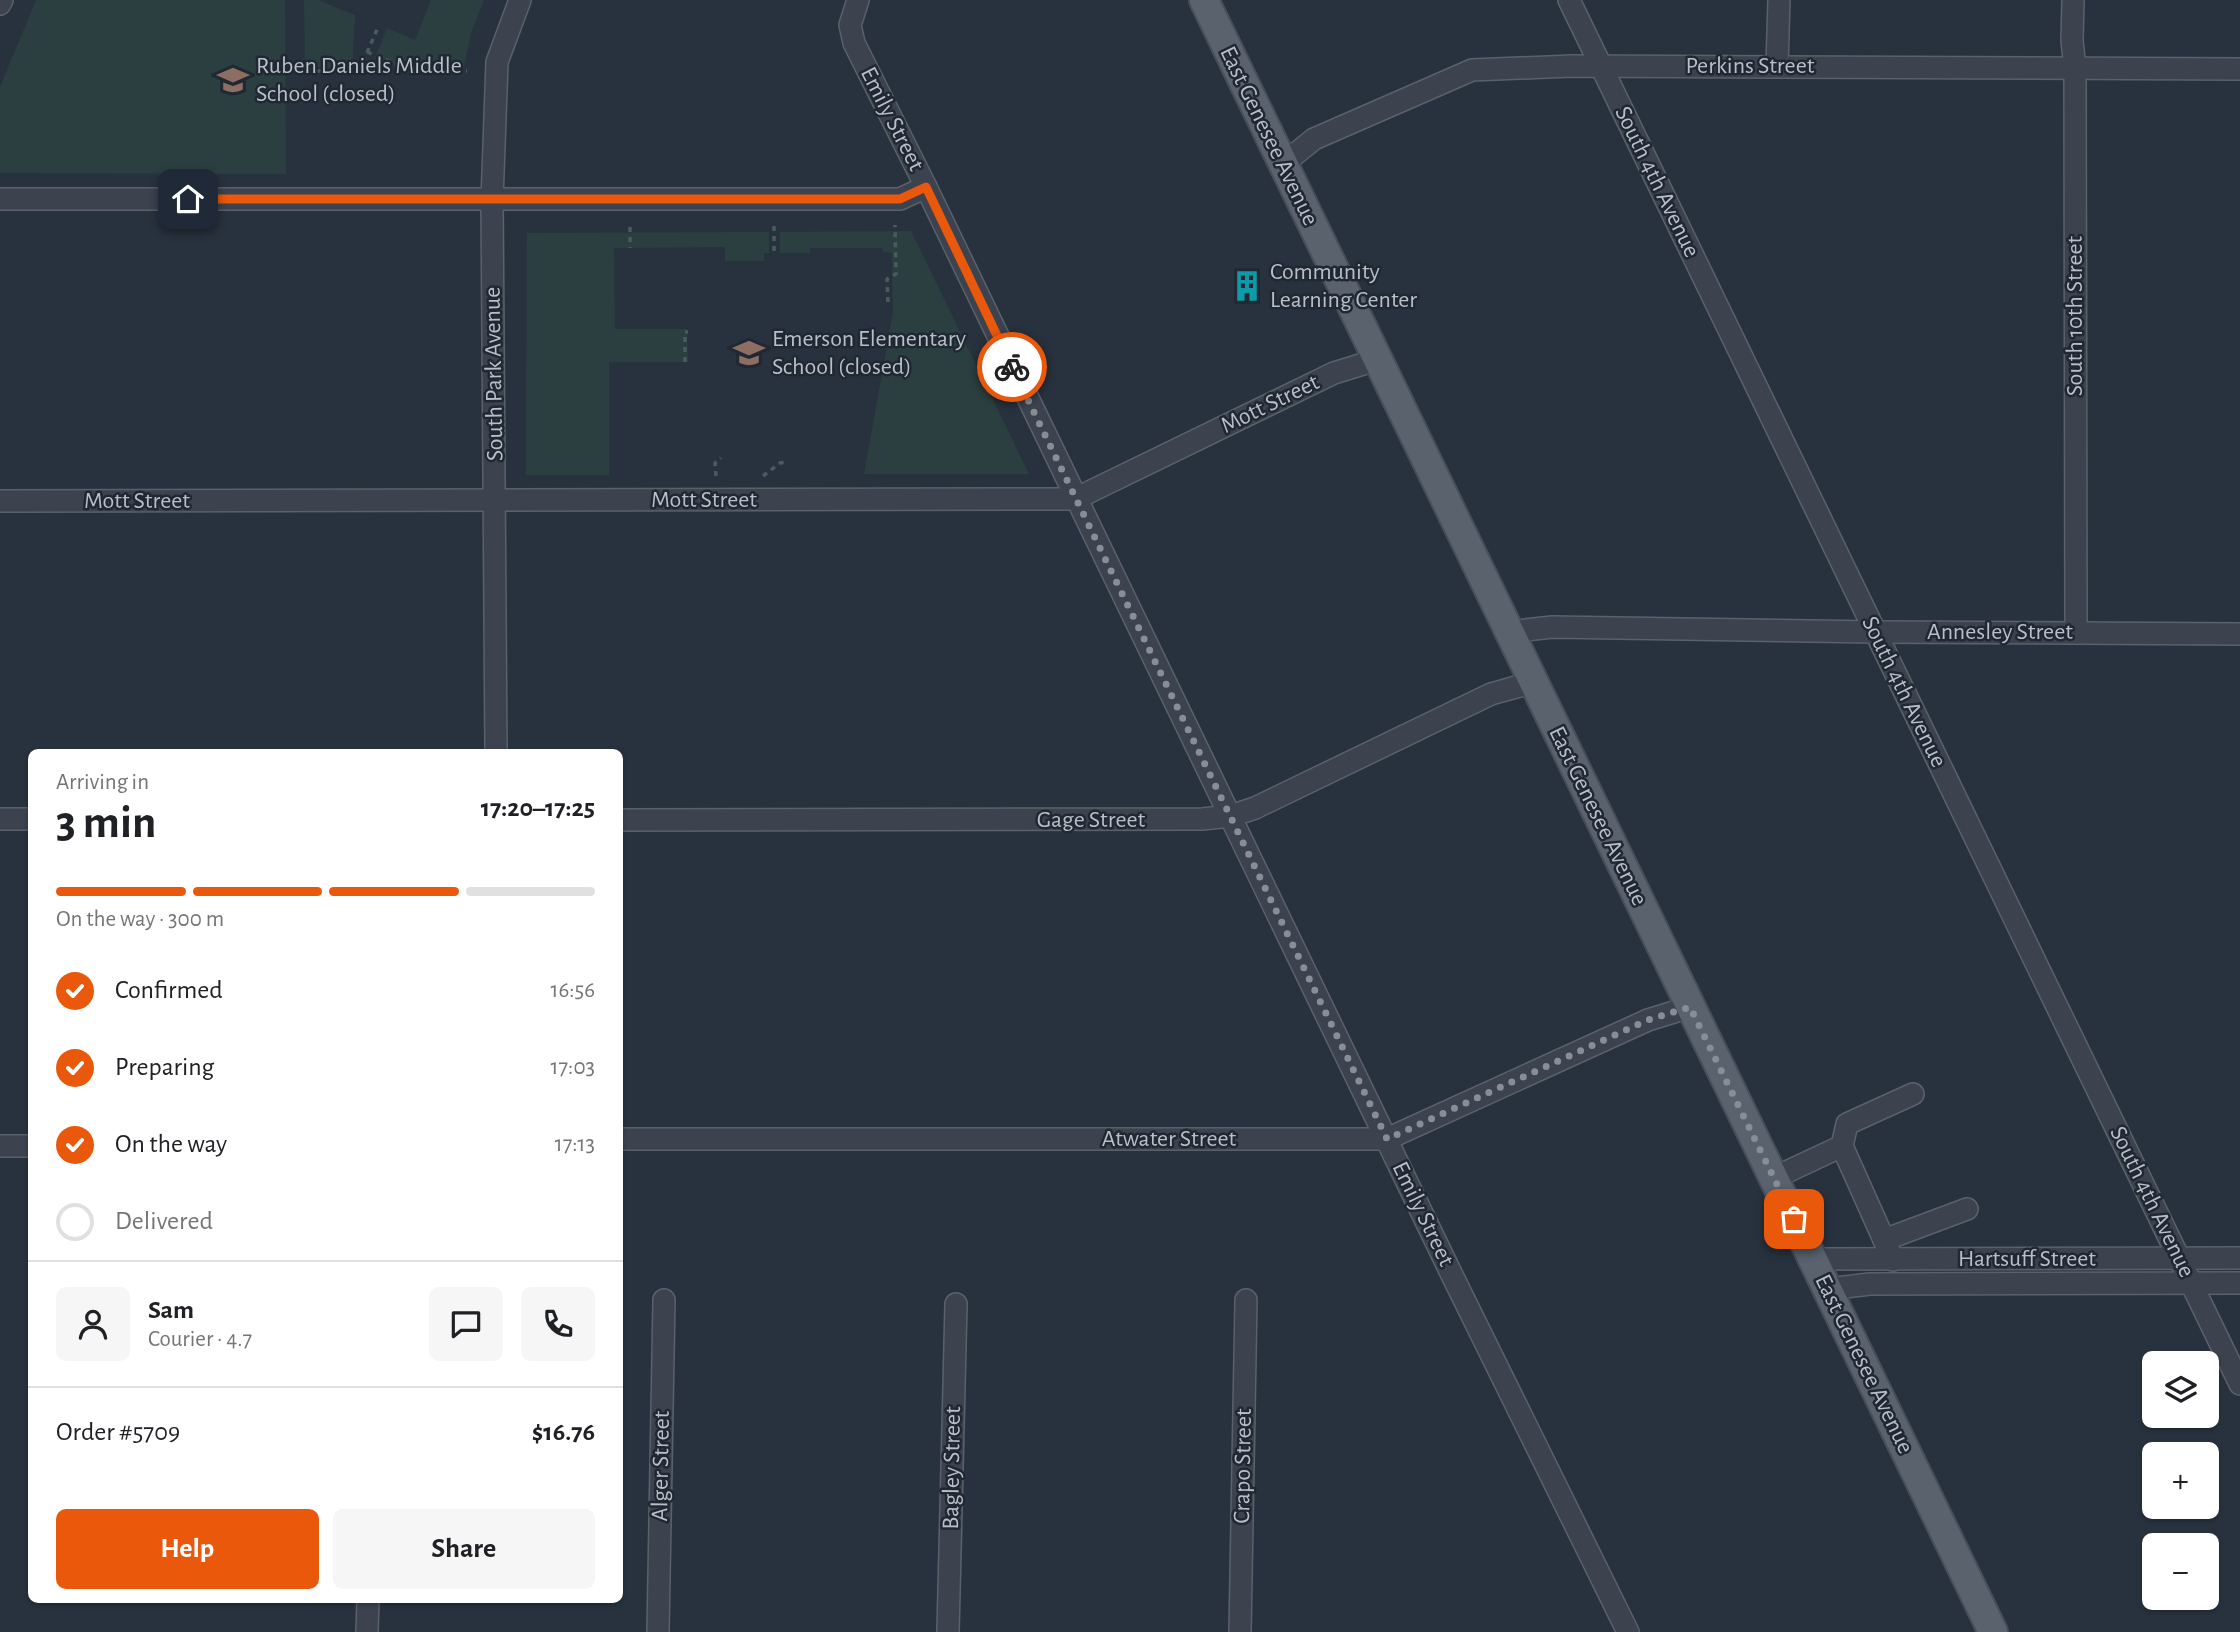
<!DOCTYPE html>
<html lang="en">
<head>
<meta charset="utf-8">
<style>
  body { margin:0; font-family:"Alegreya Sans",sans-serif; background:#f6f6f6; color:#202124; height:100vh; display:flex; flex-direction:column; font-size:26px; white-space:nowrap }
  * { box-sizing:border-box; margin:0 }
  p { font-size:23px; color:#757577 }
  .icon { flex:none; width:38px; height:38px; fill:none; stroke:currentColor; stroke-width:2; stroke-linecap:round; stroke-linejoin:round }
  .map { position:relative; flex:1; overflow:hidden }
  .side { position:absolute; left:28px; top:749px; width:595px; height:854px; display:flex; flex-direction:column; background:#fff; border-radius:10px; box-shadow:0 2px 5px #0004 }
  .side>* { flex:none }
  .buttons { position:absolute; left:2142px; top:1351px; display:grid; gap:14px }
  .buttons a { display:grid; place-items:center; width:77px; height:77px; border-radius:10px; background:#fff; box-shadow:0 2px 5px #0004; font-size:35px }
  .pin { position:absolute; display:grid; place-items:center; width:60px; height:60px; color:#fff; margin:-30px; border-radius:14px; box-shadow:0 4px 10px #0006 }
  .courier { position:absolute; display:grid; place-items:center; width:70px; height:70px; margin:-35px; border:5px solid #ea580c; border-radius:50%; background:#fff; color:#222; box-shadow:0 2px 9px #0007 }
  .head em { font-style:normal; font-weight:600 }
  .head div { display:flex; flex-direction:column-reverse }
  .head { display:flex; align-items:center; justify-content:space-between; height:119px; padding:0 28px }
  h1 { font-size:46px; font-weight:600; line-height:52px }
  .bar { display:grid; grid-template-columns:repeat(4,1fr); gap:10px 7px; align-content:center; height:84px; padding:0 28px }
  .bar i { height:9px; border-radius:5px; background:#e0e0e0 }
  .bar .active { background:#ea580c }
  .bar p { grid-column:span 4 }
  .line { display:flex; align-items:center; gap:18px; padding:0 28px; border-top:2px solid #e0e0e0 }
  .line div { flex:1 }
  .round { display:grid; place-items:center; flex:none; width:74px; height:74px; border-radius:10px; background:#f6f6f6 }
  ol { padding:0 28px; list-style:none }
  li { display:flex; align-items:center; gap:21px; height:77px }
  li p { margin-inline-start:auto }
  li .icon { padding:7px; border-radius:50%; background:#ea580c; color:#fff; stroke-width:4 }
  li:last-child { color:#757577 }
  li i { width:38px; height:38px; border:4px solid #e0e0e0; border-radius:50% }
  .cta { display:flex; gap:14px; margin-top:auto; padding:14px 28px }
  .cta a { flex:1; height:80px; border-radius:10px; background:#ea580c; color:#fff; font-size:28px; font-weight:600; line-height:80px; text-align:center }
  .cta a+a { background:#f6f6f6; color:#202124 }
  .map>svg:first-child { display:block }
</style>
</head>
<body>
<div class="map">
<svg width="2240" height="1632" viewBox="0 0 2240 1632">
  <rect width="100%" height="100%" fill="#28323e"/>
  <g fill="#2b3f40">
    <polygon points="36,0 285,0 286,174 0,173 0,87"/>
    <polygon points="304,0 318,0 355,15 352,68 305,67"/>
    <polygon points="431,0 484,0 471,33 463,71 413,71 376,56 387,28 415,40"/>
    <polygon points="911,231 1029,474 864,474 893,312 892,253 883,252 882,248 810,248 810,253 780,253 780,232"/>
    <polygon points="769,232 769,253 764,253 764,261 725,261 725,247 614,248 615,329 687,329 688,362 609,362 609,475 526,475 527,233"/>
  </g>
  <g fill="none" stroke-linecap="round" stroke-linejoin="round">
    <defs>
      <g id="minor">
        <polyline points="858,0 850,25 854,43 926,187 1450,1271 1628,1632"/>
        <polyline points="1569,0 2240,1384"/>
        <polyline points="2073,0 2072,41 2075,68 2076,632"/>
        <polyline points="0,4 2,0"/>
        <polyline points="1777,66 1779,0"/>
        <polyline points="1283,164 1314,139 1472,70 1572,66 2240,69"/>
        <polyline points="0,199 900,199 926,187"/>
        <polyline points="0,501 1075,499 1334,373 1376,360"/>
        <polyline points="1508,632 1552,627 1875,632 2240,634"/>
        <polyline points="496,752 492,200 497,62 520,0"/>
        <polyline points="0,819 32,819"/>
        <polyline points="620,820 1202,819 1231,816 1255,808 1491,694 1534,682"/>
        <polyline points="620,1139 1387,1139 1648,1020 1690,1007"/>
        <polyline points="0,1146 32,1146"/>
        <polyline points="1842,1146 1847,1124 1913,1094"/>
        <polyline points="1774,1178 1842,1146 1893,1260"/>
        <polyline points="1884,1240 1967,1209"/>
        <polyline points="1813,1259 2240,1258"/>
        <polyline points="1828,1289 1870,1284 2240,1283"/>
        <polyline points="367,1632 368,1600"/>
        <polyline points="658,1632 664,1300"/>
        <polyline points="948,1632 956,1304"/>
        <polyline points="1240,1632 1246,1300"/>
      </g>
      <polyline id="major" points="1204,0 1993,1632"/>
    </defs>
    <use href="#minor" stroke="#5a616b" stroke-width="24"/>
    <use href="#major" stroke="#484f5a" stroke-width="32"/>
    <g stroke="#4a5b5e" stroke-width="3.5" stroke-dasharray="5 5" stroke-linecap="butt">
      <polyline points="367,52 411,70"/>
      <polyline points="296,71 467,71"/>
      <polyline points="359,71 379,25"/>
      <polyline points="774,226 774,253"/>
      <polyline points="630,227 630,248"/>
      <polyline points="888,302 887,279 896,274 895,225"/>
      <polyline points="685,362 685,332 688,332"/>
      <polyline points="716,476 715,463 721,458"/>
      <polyline points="763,476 780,463 787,462"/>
    </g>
    <use href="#minor" stroke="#3c434e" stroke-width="21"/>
    <use href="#major" stroke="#5a626e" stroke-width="28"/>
  </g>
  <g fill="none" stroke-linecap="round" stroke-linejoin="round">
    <polyline stroke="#868e98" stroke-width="7" stroke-dasharray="0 12.6" points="1012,367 1387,1139 1648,1020 1690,1007 1794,1219"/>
    <polyline stroke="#ea580c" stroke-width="9" points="188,199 900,199 926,187 1012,367"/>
  </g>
  <defs>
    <symbol id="school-bare" viewBox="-9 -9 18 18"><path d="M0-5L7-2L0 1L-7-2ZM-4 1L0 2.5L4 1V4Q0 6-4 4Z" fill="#8d6e63" stroke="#202833" stroke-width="2.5" paint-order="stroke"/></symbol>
    <symbol id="building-bare" viewBox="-9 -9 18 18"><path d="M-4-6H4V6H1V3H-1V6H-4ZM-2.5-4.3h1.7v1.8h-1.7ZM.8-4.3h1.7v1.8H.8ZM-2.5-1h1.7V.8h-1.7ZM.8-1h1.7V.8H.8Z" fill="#0f9aa8" stroke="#202833" stroke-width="2.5" paint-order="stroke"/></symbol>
  </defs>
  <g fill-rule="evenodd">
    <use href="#school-bare" x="211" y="58" width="44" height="44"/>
    <use href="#building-bare" x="1225" y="264" width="44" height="44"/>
    <use href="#school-bare" x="727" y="331" width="44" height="44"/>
  </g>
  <g text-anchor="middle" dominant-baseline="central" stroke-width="5" stroke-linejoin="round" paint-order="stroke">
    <g font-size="24" fill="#b8bfc8" stroke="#202833" text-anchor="start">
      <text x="256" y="66">Ruben Daniels Middle<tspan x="256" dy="28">School (closed)</tspan></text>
      <text x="1270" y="272">Community<tspan x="1270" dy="28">Learning Center</tspan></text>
      <text x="772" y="339">Emerson Elementary<tspan x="772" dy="28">School (closed)</tspan></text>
    </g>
    <g font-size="24" fill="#b8bfc8" stroke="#202833">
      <text x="1750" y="66">Perkins Street</text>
      <text transform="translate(892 119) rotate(63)">Emily Street</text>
      <text transform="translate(1269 136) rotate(64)">East Genesee Avenue</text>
      <text transform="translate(1657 182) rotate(64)">South 4th Avenue</text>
      <text transform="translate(2075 316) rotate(-90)">South 10th Street</text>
      <text transform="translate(494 374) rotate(-91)">South Park Avenue</text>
      <text transform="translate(1270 404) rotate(-26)">Mott Street</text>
      <text x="704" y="500">Mott Street</text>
      <text x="137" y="501">Mott Street</text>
      <text x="2000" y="632">Annesley Street</text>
      <text transform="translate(1904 692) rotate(64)">South 4th Avenue</text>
      <text transform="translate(1598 816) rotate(64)">East Genesee Avenue</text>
      <text x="1091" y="820">Gage Street</text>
      <text x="1169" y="1139">Atwater Street</text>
      <text transform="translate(2152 1202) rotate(64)">South 4th Avenue</text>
      <text transform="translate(1423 1214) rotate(64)">Emily Street</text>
      <text x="2027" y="1259">Hartsuff Street</text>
      <text transform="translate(1864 1364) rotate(64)">East Genesee Avenue</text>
      <text transform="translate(661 1466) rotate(-89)">Alger Street</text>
      <text transform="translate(1243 1466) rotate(-89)">Crapo Street</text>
      <text transform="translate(952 1468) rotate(-89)">Bagley Street</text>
    </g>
  </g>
</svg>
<div class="buttons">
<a><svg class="icon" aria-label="layers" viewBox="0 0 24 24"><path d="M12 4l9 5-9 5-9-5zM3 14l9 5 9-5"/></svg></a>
<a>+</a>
<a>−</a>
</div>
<div class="pin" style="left:1794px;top:1219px;background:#ea580c"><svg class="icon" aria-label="bag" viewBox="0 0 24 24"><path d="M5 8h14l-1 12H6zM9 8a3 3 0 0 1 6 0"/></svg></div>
<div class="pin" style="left:188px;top:199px;background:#1f2937"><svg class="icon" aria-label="home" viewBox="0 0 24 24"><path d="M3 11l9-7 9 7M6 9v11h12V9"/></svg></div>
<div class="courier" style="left:1012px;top:367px"><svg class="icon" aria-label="bike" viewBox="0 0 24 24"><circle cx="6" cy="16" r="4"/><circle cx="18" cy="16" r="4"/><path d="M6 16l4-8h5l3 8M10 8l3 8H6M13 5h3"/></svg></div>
<section class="side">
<div class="head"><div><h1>3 min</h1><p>Arriving in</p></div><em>17:20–17:25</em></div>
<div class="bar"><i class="active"></i><i class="active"></i><i class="active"></i><i></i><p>On the way · 300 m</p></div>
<ol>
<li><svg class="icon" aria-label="check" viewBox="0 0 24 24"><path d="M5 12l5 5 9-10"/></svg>Confirmed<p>16:56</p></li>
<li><svg class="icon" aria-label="check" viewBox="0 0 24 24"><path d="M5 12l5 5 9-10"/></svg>Preparing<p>17:03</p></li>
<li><svg class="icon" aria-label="check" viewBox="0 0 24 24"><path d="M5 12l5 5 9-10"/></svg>On the way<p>17:13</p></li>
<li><i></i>Delivered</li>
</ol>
<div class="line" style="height:126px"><a class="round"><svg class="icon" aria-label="person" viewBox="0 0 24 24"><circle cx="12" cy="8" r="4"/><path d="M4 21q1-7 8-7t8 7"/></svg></a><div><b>Sam</b><p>Courier · 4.7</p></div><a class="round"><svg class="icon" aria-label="chat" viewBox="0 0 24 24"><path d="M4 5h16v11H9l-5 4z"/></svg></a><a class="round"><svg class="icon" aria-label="phone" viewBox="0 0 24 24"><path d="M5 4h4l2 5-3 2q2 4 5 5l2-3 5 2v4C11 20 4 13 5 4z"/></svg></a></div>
<div class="line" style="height:91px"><div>Order #5709</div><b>$16.76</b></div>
<div class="cta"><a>Help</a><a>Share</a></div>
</section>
</div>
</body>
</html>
